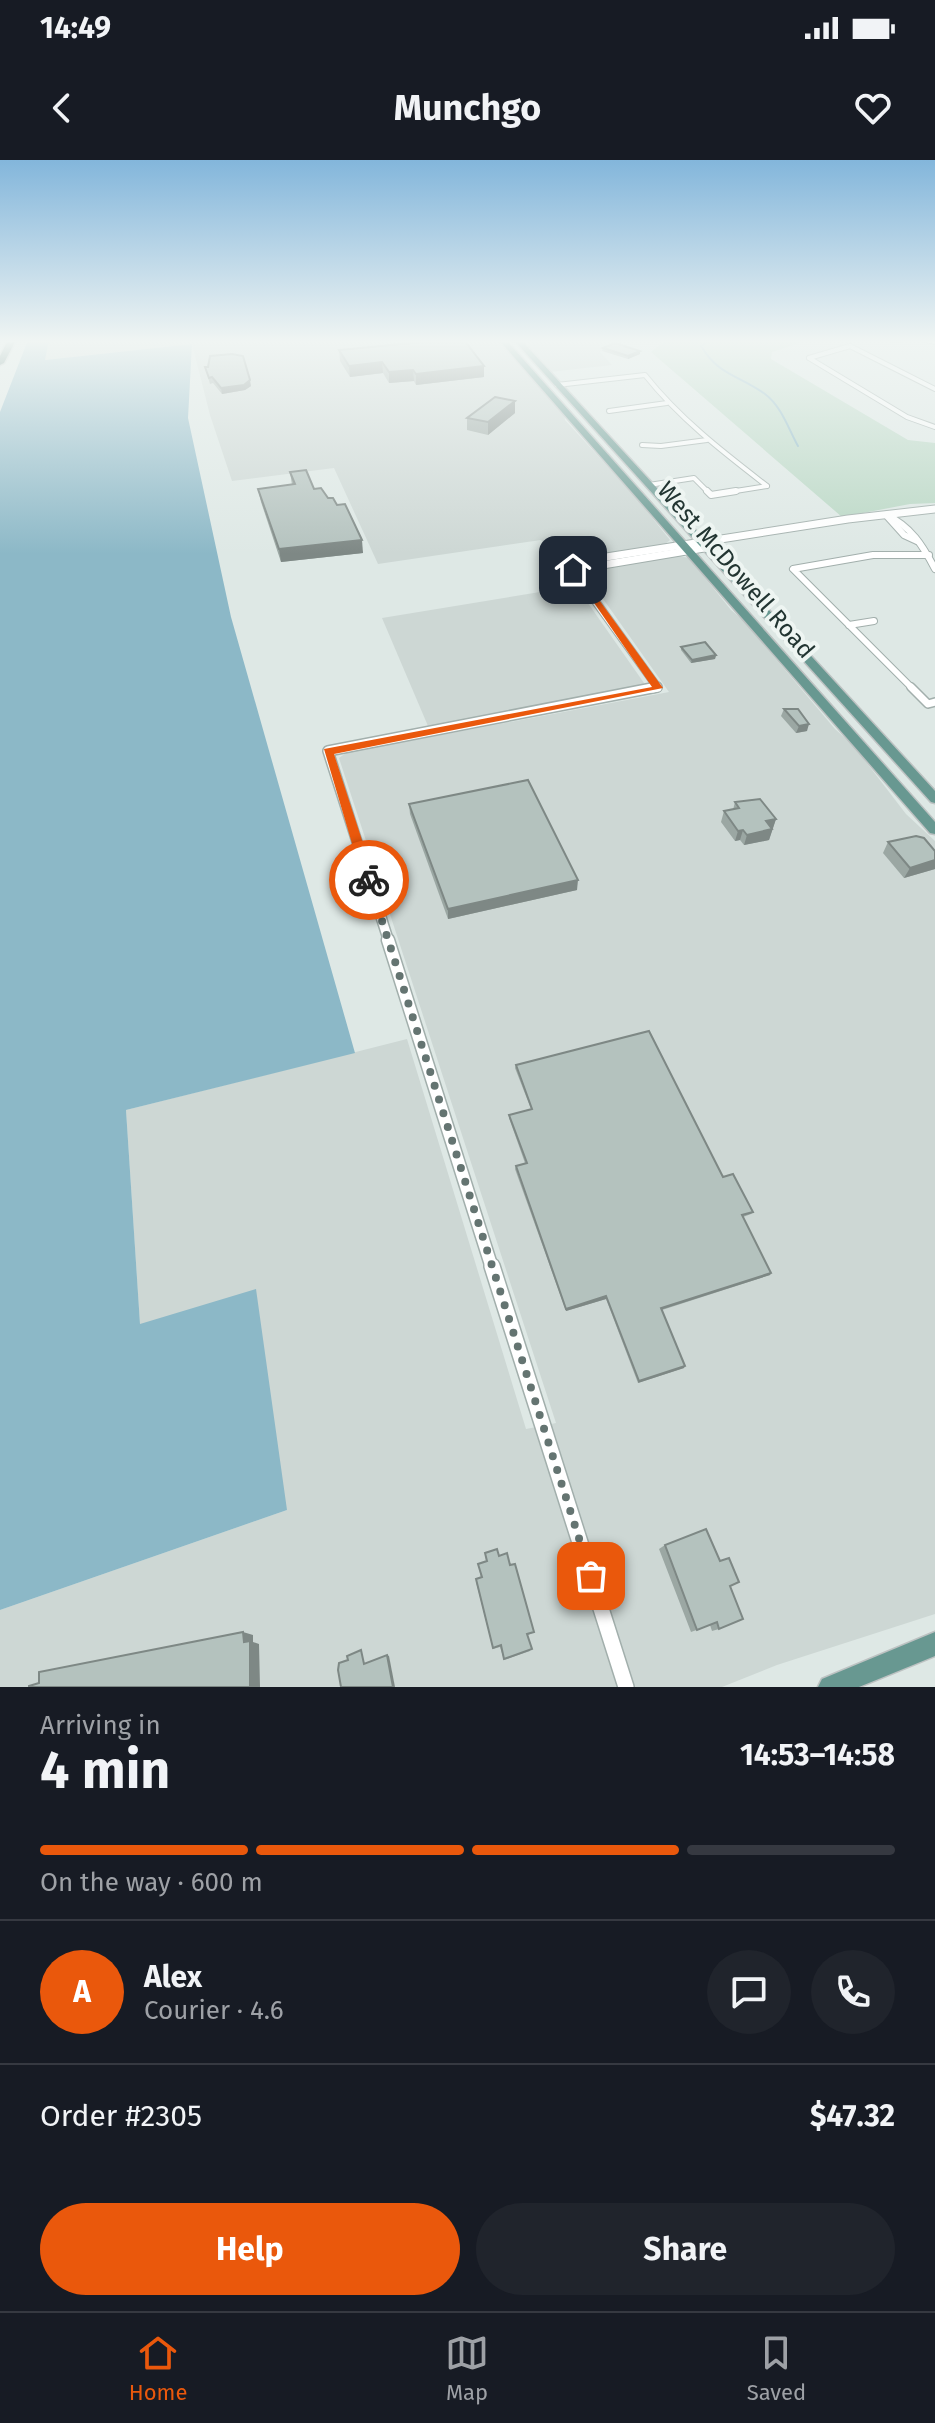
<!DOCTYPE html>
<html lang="en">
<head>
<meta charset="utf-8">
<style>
  body { margin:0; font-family:"Fira Sans",sans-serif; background:#20242c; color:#f1f3f6; height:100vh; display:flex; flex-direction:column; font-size:30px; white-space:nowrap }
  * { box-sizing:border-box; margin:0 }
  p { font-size:26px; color:#9ea1a6 }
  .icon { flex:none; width:44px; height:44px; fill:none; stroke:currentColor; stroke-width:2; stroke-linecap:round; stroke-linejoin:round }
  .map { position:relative; height:1527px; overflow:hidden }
  .panel { display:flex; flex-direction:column; background:#171b24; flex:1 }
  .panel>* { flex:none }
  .pin { position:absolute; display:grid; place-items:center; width:68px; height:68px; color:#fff; margin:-34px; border-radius:16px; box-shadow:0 4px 12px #0006 }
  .courier { position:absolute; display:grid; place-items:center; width:80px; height:80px; margin:-40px; border:6px solid #ea580c; border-radius:50%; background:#fff; color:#222; box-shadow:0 2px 10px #0007 }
  .headline em { font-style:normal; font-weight:700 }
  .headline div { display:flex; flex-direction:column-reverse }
  .headline { display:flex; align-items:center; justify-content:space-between; height:136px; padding:0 40px }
  h1 { font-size:52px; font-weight:700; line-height:60px }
  .bar { display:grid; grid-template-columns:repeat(4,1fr); gap:12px 8px; align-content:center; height:96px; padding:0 40px }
  .bar i { height:10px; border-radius:6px; background:#363941 }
  .bar .on { background:#ea580c }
  .bar p { grid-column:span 4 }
  .line { display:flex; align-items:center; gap:20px; padding:0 40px; border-top:2px solid #363941 }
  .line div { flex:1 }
  .round { display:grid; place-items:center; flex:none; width:84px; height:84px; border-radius:42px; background:#20242c }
  .button { display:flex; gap:16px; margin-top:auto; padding:16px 40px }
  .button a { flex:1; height:92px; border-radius:48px; background:#ea580c; color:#fff; font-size:32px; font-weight:700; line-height:92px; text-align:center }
  .button a+a { background:#20242c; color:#f1f3f6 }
  .status { display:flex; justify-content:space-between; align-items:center; height:56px; padding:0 40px; background:#171b24; direction:ltr }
  .status svg { height:22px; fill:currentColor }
  header { display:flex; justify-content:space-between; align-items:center; height:104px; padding:0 40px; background:#171b24; font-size:36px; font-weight:700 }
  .tabs { display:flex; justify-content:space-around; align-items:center; height:112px; border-top:2px solid #363941; background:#171b24; font-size:22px; color:#9ea1a6 }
  .tabs a { display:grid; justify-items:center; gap:4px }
  .tabs .on { color:#ea580c }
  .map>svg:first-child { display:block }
</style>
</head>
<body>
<div class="status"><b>14:49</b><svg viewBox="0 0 49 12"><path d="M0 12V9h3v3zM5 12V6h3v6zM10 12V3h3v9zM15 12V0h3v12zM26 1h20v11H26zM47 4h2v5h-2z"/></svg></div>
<header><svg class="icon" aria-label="back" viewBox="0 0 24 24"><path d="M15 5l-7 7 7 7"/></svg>Munchgo<svg class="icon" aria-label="heart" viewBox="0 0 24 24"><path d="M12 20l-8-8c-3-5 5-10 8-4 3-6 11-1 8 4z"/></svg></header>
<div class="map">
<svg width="935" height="1527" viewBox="0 0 935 1527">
  <rect width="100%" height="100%" fill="#dee8e5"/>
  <g fill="#cdd7d4">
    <polygon points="49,180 498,180 564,254 565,260 633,334 670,380 665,384 557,401 541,380 378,404 334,308 232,321 210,255 192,184 44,200"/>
    <polygon points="521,180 622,180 624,182 600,192 612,205 550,212"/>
    <polygon points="679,396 689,398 731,450 743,460 835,569 853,585 906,654 935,681 935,1454 777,1505 722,1527 0,1527 0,1450 287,1350 140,1165 126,950 407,879 526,1269 556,1263 339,598 346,593 669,532 584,412"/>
    <polygon points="576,426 644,523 641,526 428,566 382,458"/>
  </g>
  <polygon fill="#b9d7c4" points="666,180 809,180 772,192 771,199 908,280 935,283 935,343 910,344 842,357 651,192"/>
  <polygon fill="#8cb8c7" points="28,180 49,180 45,200 192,184 188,258 231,457 355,893 126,950 140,1164 256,1129 287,1350 0,1450 0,252"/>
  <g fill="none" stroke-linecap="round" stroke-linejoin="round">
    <path stroke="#8cb8c7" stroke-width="2" d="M 711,180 L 701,186 C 719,216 739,215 765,234 C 782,247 788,268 798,286"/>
    <defs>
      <g id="minor-far2">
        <polyline points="891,180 901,180"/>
        <polyline points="926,180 935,182"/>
        <polyline points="809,198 907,257 935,267"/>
        <polyline points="809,198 850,186 935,229"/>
        <path d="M 557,225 L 645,215 C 680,259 723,292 767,326"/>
        <polyline points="609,251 667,243"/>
        <polyline points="642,285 661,286 707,280"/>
        <polyline points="649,325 694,318 709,333"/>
        <polyline points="723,333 767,326"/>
      </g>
      <g id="minor-far1">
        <polyline points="707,331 711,335 736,331"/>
        <path d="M 886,355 C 911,366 923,386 935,409"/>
        <polyline points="886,355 904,375 917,381"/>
        <polyline points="849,465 874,461"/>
        <polyline points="913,529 793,409 873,395 929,395"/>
      </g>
      <polyline id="minor" points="911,527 928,544 935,542"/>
      <g id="tertiary-far3">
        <polyline points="573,410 716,386"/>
        <polyline points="653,529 658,528 568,403 848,359 935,349"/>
      </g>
      <polyline id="tertiary-far2" points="389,782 328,591 657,527"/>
      <polyline id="tertiary-far1" points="388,780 492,1108"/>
      <polyline id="tertiary" points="492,1106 626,1527"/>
      <g id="primary">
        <polygon points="499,180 506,180 935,662 935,674 930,673"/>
        <polygon points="514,180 521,180 935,631 935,643 931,642"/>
        <polygon points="935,1472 935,1496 859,1527 818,1527 822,1519"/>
      </g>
      <polygon id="motorway" points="8,180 16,180 4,203 0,205 0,196"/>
    </defs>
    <use href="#minor-far2" stroke="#a2afac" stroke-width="6"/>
    <use href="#minor-far1" stroke="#a2afac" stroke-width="8"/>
    <use href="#minor" stroke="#a2afac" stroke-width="10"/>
    <use href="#tertiary-far3" stroke="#a2afac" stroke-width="9"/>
    <use href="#tertiary-far2" stroke="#a2afac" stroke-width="12"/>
    <use href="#tertiary-far1" stroke="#a2afac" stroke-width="15"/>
    <use href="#tertiary" stroke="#a2afac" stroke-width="18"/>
    <use href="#primary" stroke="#bdc2c2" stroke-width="3"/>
    <use href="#motorway" stroke="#bdc2c2" stroke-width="3"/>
    <use href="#minor-far2" stroke="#fff" stroke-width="4"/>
    <use href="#minor-far1" stroke="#fff" stroke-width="6"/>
    <use href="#minor" stroke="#fff" stroke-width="7"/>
    <use href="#tertiary-far3" stroke="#fff" stroke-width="7"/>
    <use href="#tertiary-far2" stroke="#fff" stroke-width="9"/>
    <use href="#tertiary-far1" stroke="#fff" stroke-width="12"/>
    <use href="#tertiary" stroke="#fff" stroke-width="15"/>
    <use href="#primary" fill="#689891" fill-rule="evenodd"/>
    <use href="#motorway" fill="#315e59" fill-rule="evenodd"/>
  </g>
  <g fill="#9ba7a3">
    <polygon points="603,188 640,194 628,199 602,191"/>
    <polygon points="339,190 484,217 416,225 414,221 389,223 383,213 350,217 340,201"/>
    <polygon points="205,207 251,226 245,230 222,234 213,223 210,224"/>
    <polygon points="515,253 488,275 467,270 467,258"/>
    <polygon points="290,312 337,345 363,393 281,402 261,342 258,329 292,325"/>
    <polygon points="681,487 716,495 715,499 691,503 681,490"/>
    <polygon points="784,549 807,571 796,573 781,556"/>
    <polygon points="735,642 776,659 769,680 744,685 740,680 735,681 721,662 724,651 733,650"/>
    <polygon points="409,644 577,730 448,759 410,654"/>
    <polygon points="888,682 935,691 935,709 904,718 883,693"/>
    <polygon points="516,905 723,1017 753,1052 751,1054 743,1057 771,1113 770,1115 662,1150 684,1208 638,1223 606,1139 566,1151 515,1009 516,1006 525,1003 509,958 509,955 531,949 515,908"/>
    <polygon points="665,1385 730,1426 719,1469 712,1471 710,1465 691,1472 659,1389"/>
    <polygon points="485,1393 499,1396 532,1473 528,1475 530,1491 504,1500 500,1487 493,1489 476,1422 476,1419 481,1418 478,1404 486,1401"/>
  </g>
  <g fill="#7e8885">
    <polygon points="640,191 640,194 628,199 628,196"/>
    <polygon points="382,202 383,213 350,217 349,206"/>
    <polygon points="484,206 484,217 416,225 416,214"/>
    <polygon points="413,210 414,221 389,223 389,212"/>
    <polygon points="250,220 251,226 245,230 222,234 221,228"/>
    <polygon points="515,241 515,253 488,275 488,262"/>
    <polygon points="362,380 363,393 281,402 279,389"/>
    <polygon points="716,495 715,499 691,503 692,500"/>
    <polygon points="809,564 807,571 796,573 799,566"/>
    <polygon points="776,659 769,680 744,685 747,675 766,661"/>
    <polygon points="743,670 740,680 735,681 738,671"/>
    <polygon points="935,700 935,709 904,718 910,708"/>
    <polygon points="578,720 577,730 448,759 448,749"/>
    <polygon points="771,1113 770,1115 660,1150 661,1148"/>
    <polygon points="606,1136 606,1139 566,1151 566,1149"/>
    <polygon points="685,1206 684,1208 638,1223 639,1221"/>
    <polygon points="243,1472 253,1475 253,1482 259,1484 260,1527 250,1527"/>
    <polygon points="387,1495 389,1496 395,1527 393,1527"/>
  </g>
  <g fill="#b4c2be" stroke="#7e8885" stroke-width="2">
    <polygon points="443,180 464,180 484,206 416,214 413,210 389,212 382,202 349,206 339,190"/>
    <polygon points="615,183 640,191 628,196 603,188"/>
    <polygon points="232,194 243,196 250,220 244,225 221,228 212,217 209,218 205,207 208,207 210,196"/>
    <polygon points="495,237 515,241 488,262 467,258"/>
    <polygon points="306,310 314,329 321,328 328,338 333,338 337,345 345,344 362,380 279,389 258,329 295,324 290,312"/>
    <polygon points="705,482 716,495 692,500 681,487"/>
    <polygon points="784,549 798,549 809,564 799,566"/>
    <polygon points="528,620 578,720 448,749 409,644"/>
    <polygon points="760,639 776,659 766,661 772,669 747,675 743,670 738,671 724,651 739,648 735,642"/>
    <polygon points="916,676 924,678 935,691 935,700 910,708 888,682"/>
    <polygon points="649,871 723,1017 733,1014 753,1052 742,1055 771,1113 661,1148 685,1206 639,1221 606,1136 566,1149 516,1006 527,1003 509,955 532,949 516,905"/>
    <polygon points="706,1369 720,1401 729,1398 739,1422 730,1426 743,1459 719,1469 717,1462 697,1470 665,1385"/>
    <polygon points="497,1389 499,1396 507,1393 510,1405 515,1404 534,1472 527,1474 532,1489 504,1499 501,1485 493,1488 476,1419 482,1417 478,1404 487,1401 485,1393"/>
    <polygon points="243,1472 244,1482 250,1481 250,1527 29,1527 29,1526 39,1523 39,1512"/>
    <polygon points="361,1490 364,1504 387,1495 393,1527 341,1527 338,1510 339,1503 348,1500 347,1496"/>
  </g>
  <linearGradient id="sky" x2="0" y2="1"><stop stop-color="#83b6db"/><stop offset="0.46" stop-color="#f0f5f3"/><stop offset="1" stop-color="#f0f5f3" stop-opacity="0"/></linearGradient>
  <rect width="935" height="394" fill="url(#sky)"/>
  <polygon fill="#ea580c" points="570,408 576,408 663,528 334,594 375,720 369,725 364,724 324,589 652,527"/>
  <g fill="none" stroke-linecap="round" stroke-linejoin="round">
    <polyline stroke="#647471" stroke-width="8" stroke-dasharray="0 14.4" points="369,720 591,1416"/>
  </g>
  <g text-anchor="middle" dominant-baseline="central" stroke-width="8" stroke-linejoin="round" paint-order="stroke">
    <g font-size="24" fill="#223532" stroke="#eef5f2">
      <text transform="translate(736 410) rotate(49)">West McDowell Road</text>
    </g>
  </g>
</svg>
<div class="pin" style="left:591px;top:1416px;background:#ea580c"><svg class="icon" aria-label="bag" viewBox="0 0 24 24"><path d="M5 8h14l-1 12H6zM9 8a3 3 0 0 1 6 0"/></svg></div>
<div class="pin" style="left:573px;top:410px;background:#1f2937"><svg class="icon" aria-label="home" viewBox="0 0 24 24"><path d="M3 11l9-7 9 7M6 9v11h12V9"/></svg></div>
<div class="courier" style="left:369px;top:720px"><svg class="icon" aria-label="bike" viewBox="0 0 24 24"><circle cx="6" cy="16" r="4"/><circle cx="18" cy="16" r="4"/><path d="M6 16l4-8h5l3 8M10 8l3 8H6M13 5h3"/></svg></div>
</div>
<section class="panel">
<div class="headline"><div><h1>4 min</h1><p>Arriving in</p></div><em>14:53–14:58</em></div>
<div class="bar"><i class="on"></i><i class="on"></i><i class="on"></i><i></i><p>On the way · 600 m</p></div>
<div class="line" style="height:144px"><b class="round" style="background:#ea580c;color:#fff">A</b><div><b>Alex</b><p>Courier · 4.6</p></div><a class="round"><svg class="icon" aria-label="chat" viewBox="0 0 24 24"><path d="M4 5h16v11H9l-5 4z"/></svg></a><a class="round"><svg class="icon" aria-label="phone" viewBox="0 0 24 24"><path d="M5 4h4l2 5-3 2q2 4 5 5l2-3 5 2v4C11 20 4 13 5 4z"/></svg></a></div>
<div class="line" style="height:104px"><div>Order #2305</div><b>$47.32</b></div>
<div class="button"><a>Help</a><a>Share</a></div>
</section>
<nav class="tabs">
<a class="on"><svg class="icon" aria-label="home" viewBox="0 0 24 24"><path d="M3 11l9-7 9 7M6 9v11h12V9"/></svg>Home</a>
<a><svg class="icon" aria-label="map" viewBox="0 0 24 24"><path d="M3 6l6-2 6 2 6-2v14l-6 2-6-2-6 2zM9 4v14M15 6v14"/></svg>Map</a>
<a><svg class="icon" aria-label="saved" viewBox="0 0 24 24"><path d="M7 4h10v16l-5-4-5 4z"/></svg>Saved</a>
</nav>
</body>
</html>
